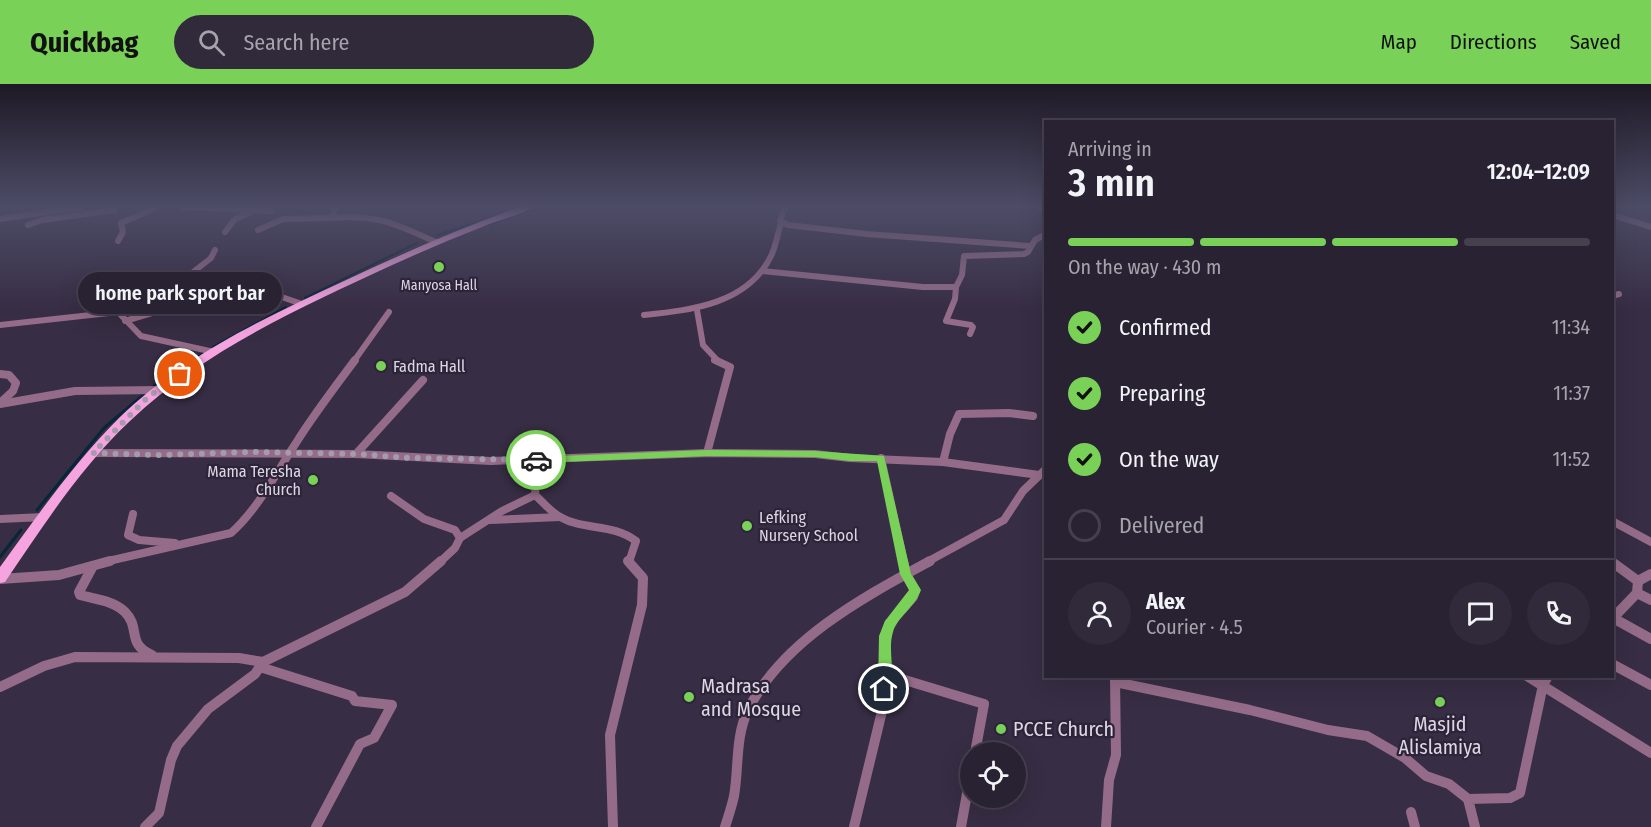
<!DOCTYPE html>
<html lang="en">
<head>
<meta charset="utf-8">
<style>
  body { margin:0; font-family:"Fira Sans Condensed",sans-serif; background:#312a3b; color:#f1f3f6; height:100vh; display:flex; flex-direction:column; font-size:22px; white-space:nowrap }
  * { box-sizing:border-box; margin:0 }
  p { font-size:20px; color:#a5a4ac }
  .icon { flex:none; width:33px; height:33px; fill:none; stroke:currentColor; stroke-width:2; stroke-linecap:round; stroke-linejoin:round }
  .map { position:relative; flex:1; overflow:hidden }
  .sheet { position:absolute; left:1044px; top:36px; width:570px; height:558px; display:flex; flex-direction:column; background:#292233; border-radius:0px; box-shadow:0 6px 24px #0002,0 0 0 2px #453f4e }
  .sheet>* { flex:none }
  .tools { position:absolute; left:960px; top:658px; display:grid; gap:12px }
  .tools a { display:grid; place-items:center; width:66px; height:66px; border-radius:50%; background:#292233; box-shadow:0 6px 24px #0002,0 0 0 2px #453f4e; font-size:30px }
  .pin { position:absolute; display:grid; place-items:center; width:51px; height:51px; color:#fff; margin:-26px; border:3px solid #fff; border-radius:50%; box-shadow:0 2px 6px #0007 }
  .courier { position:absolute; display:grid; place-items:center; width:60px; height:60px; margin:-30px; border:4px solid #79d158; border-radius:50%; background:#fff; color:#222; box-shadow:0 2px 8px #0007 }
  .bubble { position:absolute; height:42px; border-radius:21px; background:#292233; box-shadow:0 6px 24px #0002,0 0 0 2px #453f4e; font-size:20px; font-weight:600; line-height:42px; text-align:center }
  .overview em { font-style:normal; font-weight:600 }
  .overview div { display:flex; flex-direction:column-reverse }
  .overview { display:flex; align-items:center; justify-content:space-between; height:102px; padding:0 24px }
  h1 { font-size:39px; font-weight:600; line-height:45px }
  .bar { display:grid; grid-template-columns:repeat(4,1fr); gap:9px 6px; align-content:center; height:72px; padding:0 24px }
  .bar i { height:8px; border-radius:4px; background:#453f4e }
  .bar .active { background:#79d158 }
  .bar p { grid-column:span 4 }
  .line { display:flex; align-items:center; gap:15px; padding:0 24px; border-top:2px solid #453f4e }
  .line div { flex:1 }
  .round { display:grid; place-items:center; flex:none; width:63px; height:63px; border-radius:32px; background:#312a3b }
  ol { padding:0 24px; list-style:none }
  li { display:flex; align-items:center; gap:18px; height:66px }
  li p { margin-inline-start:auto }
  li .icon { padding:6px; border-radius:50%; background:#79d158; color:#111; stroke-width:4 }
  li:last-child { color:#a5a4ac }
  li i { width:33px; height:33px; border:3px solid #453f4e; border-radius:50% }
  header { display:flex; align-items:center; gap:36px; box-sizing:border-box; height:84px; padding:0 30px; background:#79d158; color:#111 }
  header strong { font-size:28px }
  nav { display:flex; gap:33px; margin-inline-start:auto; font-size:21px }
  .search { width:420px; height:54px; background:#312a3b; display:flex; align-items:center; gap:15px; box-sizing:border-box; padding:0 21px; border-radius:33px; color:#a5a4ac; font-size:22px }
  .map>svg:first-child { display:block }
</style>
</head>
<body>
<header>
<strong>Quickbag</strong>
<div class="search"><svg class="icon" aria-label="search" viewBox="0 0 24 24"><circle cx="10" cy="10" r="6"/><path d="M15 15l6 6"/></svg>Search here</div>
<nav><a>Map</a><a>Directions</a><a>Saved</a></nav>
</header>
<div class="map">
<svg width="1651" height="743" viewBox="0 0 1651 743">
  <rect width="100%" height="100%" fill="#372d44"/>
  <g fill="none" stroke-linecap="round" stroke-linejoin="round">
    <g stroke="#062739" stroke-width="2">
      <polyline points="490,140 540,123"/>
      <polyline points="438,151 493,133"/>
      <polyline points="305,214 417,159"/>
      <polyline points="213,263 286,223"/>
      <polyline points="191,277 203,269"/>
    </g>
    <g stroke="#062739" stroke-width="3">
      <polyline points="154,302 193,276"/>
      <polyline points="37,426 104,344 147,308"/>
      <polyline points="0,473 21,446"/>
    </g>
    <g stroke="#946c89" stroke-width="6">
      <polyline points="183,123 271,127"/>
      <path d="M 337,123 L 331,134 C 378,130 395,140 436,158"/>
      <polyline points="785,123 780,137 788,141 867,150 1031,162"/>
      <polyline points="1039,123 1046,124"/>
      <polyline points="1612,131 1651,143"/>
      <polyline points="0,135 82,123"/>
      <polyline points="28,141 42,136 115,126"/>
      <polyline points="258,146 283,135 331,134"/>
      <polyline points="225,148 235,135 249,129"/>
      <polyline points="118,157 123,148 121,139 157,123"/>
      <polyline points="762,187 923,203 956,203 962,191 964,172 1024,170 1028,168 1035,156 1046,150"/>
      <polyline points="183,196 211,174 215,166"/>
      <polyline points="956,203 955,215 946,237 971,241 973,243 970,250"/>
      <polyline points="1612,212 1619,210"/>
      <polyline points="697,226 703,261 718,277"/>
      <polyline points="118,228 119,209 130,200 141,197 225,198 247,201 302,220"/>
      <path d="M 644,231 C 692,226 749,220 772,170 C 776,160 778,149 781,139"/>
      <polyline points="125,237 162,226 167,221 168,209 178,196"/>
      <polyline points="0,241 118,228 141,252 214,268"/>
      <polyline points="354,277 389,228"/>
    </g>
    <g stroke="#946c89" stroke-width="8">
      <polyline points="0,290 9,291 16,299 13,307 1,318"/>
      <polyline points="0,320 75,307 159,306"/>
      <polyline points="93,369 356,370 491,377 707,369 815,370 850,374 943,378 1039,391"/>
      <polyline points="707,369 730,283 715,276"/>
      <polyline points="356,370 423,296"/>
      <polyline points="881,374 904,478"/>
      <path d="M 538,376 L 535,411 C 543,418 551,428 560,433 C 585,447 612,439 636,457 L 629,478"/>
      <polyline points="943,378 950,350 959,330 1009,329 1033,332"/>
      <polyline points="391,412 424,435 455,446 460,454 455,464 440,478"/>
      <polyline points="133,430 128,451 139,456 175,459"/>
      <polyline points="0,435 44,433"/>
      <polyline points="490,436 560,433"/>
      <polyline points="1612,437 1651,458"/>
      <polyline points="460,454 502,427 535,411"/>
      <path d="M 104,478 L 231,449 C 258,425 276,389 296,359 C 314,330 335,303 355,276"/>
      <polyline points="927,478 1004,436 1023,407 1046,385"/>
    </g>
    <g stroke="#946c89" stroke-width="10">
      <polyline points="1612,478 1638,497 1637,509 1612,535"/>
      <path d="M 93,482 L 79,508 L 80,511 C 95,515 114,517 125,528 C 141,544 126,560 152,571"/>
      <polyline points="0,495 59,491 110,477"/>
      <polyline points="1638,497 1651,490"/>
      <polyline points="1637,509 1651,516"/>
      <polyline points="1613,534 1651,555"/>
      <polyline points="263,578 405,508 441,477"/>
      <polyline points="1612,580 1651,601"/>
      <polyline points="260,583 352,612 355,617 392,621 374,654 360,660 316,743"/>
      <polyline points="885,590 984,620 975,669"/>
      <polyline points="1527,592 1651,669"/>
      <polyline points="1115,598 1250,626 1328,646 1367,652 1405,674 1426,692 1449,700 1468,715"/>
      <polyline points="0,603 44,582 75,573 239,574 263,578 255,590 208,625 177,662 171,676 159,729 145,743"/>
      <polyline points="1411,728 1415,743"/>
      <polyline points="613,743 610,651 642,521 643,494 628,477"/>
      <path d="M 725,743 C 728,733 732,722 734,712 C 739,684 735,653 748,626 C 783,556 864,513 930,477"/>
      <polyline points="854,743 884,619 885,552 889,540 913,513 915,506 906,490 903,477"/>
      <polyline points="961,743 970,693"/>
      <polyline points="1106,743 1109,696 1116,671 1115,592"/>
      <polyline points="1475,743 1468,715 1510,714 1520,709 1543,601 1548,592"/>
    </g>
    <path fill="#f5a4e0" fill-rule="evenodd" d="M 520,123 L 533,123 C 518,132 498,136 482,143 C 451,155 421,168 390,182 C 298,225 205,266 130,337 C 81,383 43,442 5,498 L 0,499 L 0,483 C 37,432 74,379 119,334 C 183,272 264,234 344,197 C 402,170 460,144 520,123 Z"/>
  </g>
  <linearGradient id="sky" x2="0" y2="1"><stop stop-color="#1e1925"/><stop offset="0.54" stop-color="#4d4c67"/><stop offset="1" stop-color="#4d4c67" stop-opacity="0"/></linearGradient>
  <rect width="1651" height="227" fill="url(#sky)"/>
  <path fill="#79d158" d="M 707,366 L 815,367 L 884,372 L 911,490 L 921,506 C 915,523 898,532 893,548 C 887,567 897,591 889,609 L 884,610 L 878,605 L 879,552 L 885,537 L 909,506 L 900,490 L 877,377 L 850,377 L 815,373 L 707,372 L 536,379 L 531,376 L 536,373 Z"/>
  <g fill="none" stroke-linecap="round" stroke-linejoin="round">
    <polyline stroke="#a39cad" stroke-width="6" stroke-dasharray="0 10.8" points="180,290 147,314 93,369 158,371 254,368 356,370 411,374 536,376"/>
  </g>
  <g fill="#79d158" stroke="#2d2439" stroke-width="2">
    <circle cx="439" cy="183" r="6"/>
    <circle cx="381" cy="282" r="6"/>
    <circle cx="313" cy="396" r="6"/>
    <circle cx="747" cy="442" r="6"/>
    <circle cx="689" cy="613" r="6"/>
    <circle cx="1440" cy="618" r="6"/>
    <circle cx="1001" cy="645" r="6"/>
  </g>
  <g text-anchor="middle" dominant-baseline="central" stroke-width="4.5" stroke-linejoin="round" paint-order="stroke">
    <g font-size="14" fill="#ddd7e5" stroke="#2d2439">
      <text x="439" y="201">Manyosa Hall</text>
    </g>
    <g font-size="16" fill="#ddd7e5" stroke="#2d2439" text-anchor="start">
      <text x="393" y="282">Fadma Hall</text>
      <text x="301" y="387" text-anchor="end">Mama Teresha<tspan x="301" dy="18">Church</tspan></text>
      <text x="759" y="433">Lefking<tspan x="759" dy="18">Nursery School</tspan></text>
    </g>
    <g font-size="20" fill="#ddd7e5" stroke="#2d2439" text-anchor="start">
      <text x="701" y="602">Madrasa<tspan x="701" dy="23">and Mosque</tspan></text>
      <text x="1440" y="640" text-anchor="middle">Masjid<tspan x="1440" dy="23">Alislamiya</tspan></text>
      <text x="1013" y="645">PCCE Church</text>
    </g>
  </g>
</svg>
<div class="tools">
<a><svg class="icon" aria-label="locate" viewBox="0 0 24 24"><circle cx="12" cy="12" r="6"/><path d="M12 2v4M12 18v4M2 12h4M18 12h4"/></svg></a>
</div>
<div class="pin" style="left:180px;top:290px;background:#ea580c"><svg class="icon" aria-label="bag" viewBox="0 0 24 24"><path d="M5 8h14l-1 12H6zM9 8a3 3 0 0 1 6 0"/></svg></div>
<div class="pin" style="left:884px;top:605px;background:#1f2937"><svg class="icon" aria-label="home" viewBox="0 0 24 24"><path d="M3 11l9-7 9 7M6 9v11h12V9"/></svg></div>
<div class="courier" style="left:536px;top:376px"><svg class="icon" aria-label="car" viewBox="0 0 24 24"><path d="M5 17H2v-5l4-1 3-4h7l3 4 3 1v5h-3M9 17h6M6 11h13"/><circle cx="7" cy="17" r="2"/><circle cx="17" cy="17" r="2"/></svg></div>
<div class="bubble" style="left:78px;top:188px;width:204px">home park sport bar</div>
<section class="sheet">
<div class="overview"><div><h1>3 min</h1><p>Arriving in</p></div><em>12:04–12:09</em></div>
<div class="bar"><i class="active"></i><i class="active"></i><i class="active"></i><i></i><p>On the way · 430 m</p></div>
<ol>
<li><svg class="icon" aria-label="check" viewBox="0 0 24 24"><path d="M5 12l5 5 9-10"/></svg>Confirmed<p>11:34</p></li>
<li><svg class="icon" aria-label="check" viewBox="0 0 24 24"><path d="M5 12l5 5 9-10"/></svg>Preparing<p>11:37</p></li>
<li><svg class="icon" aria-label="check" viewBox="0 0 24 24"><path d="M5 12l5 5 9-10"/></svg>On the way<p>11:52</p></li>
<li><i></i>Delivered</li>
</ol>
<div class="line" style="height:108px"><a class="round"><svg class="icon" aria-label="person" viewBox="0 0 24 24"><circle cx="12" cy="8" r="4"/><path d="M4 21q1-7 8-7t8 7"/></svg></a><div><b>Alex</b><p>Courier · 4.5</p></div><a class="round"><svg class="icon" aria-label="chat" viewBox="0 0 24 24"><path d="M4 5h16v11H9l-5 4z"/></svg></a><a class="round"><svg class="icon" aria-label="phone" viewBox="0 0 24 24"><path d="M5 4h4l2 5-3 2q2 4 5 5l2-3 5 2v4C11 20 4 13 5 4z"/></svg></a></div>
</section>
</div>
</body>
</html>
